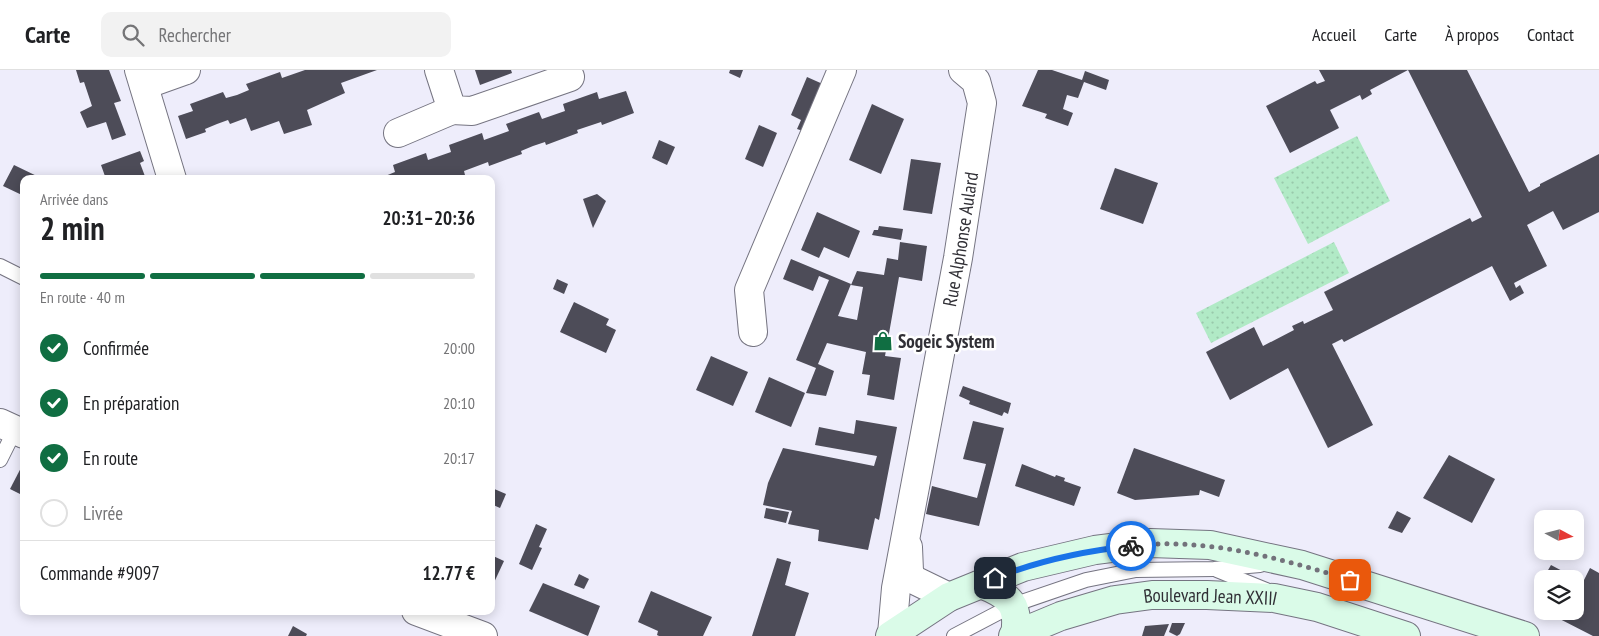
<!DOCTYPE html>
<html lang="fr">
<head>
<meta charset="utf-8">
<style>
  body { margin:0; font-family:"PT Sans Narrow",sans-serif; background:#f2f2f2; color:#202124; height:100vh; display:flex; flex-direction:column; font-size:19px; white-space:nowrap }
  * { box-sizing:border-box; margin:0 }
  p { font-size:16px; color:#757577 }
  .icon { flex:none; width:28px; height:28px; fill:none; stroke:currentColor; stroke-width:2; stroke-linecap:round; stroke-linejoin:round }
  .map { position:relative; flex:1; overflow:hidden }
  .drawer { position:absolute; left:20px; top:105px; width:475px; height:440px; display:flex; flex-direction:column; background:#fff; border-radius:10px; box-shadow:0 2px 12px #0003 }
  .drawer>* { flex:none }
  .needle { width:32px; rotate:97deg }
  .buttons { position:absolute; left:1534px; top:440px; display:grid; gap:10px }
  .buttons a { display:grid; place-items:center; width:50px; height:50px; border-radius:10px; background:#fff; box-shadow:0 2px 12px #0003; font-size:25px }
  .pin { position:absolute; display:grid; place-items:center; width:42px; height:42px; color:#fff; margin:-21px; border-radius:10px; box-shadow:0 2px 8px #0006 }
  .courier { position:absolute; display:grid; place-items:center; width:50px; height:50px; margin:-25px; border:4px solid #1a73e8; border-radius:50%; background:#fff; color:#222; box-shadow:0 1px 6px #0007 }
  .headline em { font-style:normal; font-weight:700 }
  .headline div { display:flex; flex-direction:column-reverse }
  .headline { display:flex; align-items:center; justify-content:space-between; height:85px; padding:0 20px }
  h1 { font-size:32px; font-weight:700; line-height:38px }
  .bar { display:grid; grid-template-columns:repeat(4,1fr); gap:8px 5px; align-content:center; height:60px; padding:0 20px }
  .bar i { height:6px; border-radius:4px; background:#e0e0e0 }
  .bar .active { background:#106e42 }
  .bar p { grid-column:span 4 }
  .line { display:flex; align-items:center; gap:12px; padding:0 20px; border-top:1px solid #e0e0e0 }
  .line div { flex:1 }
  ol { padding:0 20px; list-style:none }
  li { display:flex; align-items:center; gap:15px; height:55px }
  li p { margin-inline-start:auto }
  li .icon { padding:5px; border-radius:50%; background:#106e42; color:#fff; stroke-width:4 }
  li:last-child { color:#757577 }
  li i { width:28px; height:28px; border:2px solid #e0e0e0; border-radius:50% }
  header { display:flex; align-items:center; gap:30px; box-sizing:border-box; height:70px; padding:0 25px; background:#fff; border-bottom:1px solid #e0e0e0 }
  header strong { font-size:24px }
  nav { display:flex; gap:28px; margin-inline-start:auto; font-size:18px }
  .search { width:350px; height:45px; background:#f2f2f2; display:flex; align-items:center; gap:12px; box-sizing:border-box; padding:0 18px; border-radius:10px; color:#757577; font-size:19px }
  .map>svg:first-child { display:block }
</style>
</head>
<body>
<header>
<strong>Carte</strong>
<div class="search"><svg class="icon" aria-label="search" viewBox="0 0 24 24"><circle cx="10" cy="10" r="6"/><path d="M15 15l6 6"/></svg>Rechercher</div>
<nav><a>Accueil</a><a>Carte</a><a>À propos</a><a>Contact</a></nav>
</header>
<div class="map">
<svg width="1599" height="566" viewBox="0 0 1599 566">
  <defs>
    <pattern id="grass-dots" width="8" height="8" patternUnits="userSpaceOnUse" patternTransform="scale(1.25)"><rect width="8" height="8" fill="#b1eac6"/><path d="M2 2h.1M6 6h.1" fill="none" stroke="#99c9ab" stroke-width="1.8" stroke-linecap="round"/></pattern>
  </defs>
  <rect width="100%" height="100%" fill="#eeedfb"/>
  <g fill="url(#grass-dots)">
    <polygon points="1357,66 1390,131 1308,174 1274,108"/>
    <polygon points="1334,172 1349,203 1211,273 1196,243"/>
  </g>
  <g fill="#4d4c58">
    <polygon points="76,0 109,0 121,31 114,33 126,65 112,70 106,52 87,58 80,42 92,36 84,12 80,13"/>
    <polygon points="305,0 377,0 341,13 345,23 307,40 312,55 284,64 279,51 251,61 246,48 230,54 228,50 217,54 205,59 206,62 186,69 178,46 193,41 190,34 223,22 226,28 237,25 249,20 246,14 280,2 282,8"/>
    <polygon points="475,0 511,0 512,3 480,15"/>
    <polygon points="730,0 743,0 740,8 729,3"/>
    <polygon points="1038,0 1052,0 1082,10 1085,1 1109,10 1106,20 1084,12 1078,28 1067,25 1063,39 1073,43 1068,56 1045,48 1047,44 1022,36"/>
    <polygon points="1319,0 1467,0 1529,122 1540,116 1540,114 1599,84 1599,142 1563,160 1553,141 1527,155 1547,196 1514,213 1516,218 1520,215 1524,223 1510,231 1492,196 1344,272 1342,269 1332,274 1373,355 1328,378 1288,298 1230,330 1206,282 1254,257 1263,276 1294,260 1292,256 1303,251 1304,254 1333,240 1324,222 1470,148 1472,152 1482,147 1408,0 1370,20 1372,24 1362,30 1360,25 1330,40 1339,58 1290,83 1266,36 1315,11 1317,14 1325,11"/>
    <polygon points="807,7 825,15 806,62 797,59 801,50 791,45"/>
    <polygon points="626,21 634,43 602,55 601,52 577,60 578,63 546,75 545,72 533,76 521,81 522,84 489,96 488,92 464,101 465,105 453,109 378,109 395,102 393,95 426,83 428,90 451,82 449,75 482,63 484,70 509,61 506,54 539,42 542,49 565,41 563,34 597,22 599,29"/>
    <polygon points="872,34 904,49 881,104 849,90"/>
    <polygon points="759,55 777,63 763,97 745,89"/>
    <polygon points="659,70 675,77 667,95 652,88"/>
    <polygon points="140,81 144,91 140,93 146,109 106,109 101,95"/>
    <polygon points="911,89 941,93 932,144 903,140"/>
    <polygon points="14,95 43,109 24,109 24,126 3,116"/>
    <polygon points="1115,98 1158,113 1143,154 1100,139"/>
    <polygon points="597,124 606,131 593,158 583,129"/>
    <polygon points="817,142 860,161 849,188 824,177 819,188 801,180"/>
    <polygon points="879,156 903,159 901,170 872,165 874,160 878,160"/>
    <polygon points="900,172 927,176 922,211 899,207 885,286 901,288 894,330 867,325 870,305 862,304 866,282 827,273 818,294 834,301 826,326 806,323 816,298 796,290 829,210 819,206 813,221 783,209 791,189 851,214 838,246 857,250 863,217 851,215 857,201 884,205 887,188 898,190"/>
    <polygon points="557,209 568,214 564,224 553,219"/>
    <polygon points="574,232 609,249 606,255 616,260 606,283 560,262"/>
    <polygon points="711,286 748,302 733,336 696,320"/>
    <polygon points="769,307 805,323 791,357 755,342"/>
    <polygon points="963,316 1011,333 1008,344 1004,342 1002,346 969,334 970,331 959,326"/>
    <polygon points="856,350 897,357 879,450 875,448 868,480 818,471 819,460 788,454 792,441 763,435 768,413 783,378 874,396 877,386 815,375 819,357 854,364"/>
    <polygon points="973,351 1004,358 979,456 926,444 932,416 977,428 986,394 963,389"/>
    <polygon points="1134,378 1225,410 1219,427 1200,420 1199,425 1135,430 1117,423"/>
    <polygon points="1449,385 1495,409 1472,453 1423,428"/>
    <polygon points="24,392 24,426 10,419"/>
    <polygon points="1022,394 1055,407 1056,405 1065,408 1064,411 1081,417 1074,436 1015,416"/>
    <polygon points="492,418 506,424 500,438 491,434"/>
    <polygon points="766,438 789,442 786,453 764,448"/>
    <polygon points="1397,441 1411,448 1402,463 1388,458"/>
    <polygon points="536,454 547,459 539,477 542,478 532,500 519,494"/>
    <polygon points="491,485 504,491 491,519"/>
    <polygon points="777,488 791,492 785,515 809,523 795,566 752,566"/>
    <polygon points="1551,495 1583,512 1590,498 1599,503 1599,566 1593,566 1550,544 1552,541 1575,541 1575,509 1544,507"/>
    <polygon points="579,504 589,509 584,519 574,515"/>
    <polygon points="543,513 600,536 588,566 529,541"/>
    <polygon points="651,521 712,547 703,566 659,566 657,565 658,561 638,552"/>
    <polygon points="1172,553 1185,553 1180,564 1177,566 1169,562"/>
    <polygon points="1169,554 1164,566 1142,566 1145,556"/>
    <polygon points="293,556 307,564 306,566 288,566"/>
  </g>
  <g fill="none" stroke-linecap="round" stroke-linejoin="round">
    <defs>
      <g id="service">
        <polyline points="0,196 24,208"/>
        <polyline points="0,390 15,360"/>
        <polyline points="1217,500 1266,520"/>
        <polyline points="954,566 1013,535 1086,510 1136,500 1214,499 1260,495"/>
      </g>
      <g id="minor">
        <polyline points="139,0 172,109"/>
        <polyline points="439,0 452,40 472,41 570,7"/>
        <polyline points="144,15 186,0"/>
        <polyline points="398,63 452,40"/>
        <polyline points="753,262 749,220 842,0"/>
        <polyline points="0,353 24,364"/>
        <polyline points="908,477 909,501 912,509 949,527"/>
        <polyline points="416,541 483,566"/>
        <path id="s1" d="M 892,564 L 896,518 L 958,188 L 982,33 L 976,11 L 963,0"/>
      </g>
      <g id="secondary">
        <path d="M 981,514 C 1009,525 1020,534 1015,565"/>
        <polyline points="890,566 949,527 1023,497 1095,480 1150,473 1210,475 1302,495 1525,566"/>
        <path id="s2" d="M 1013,566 L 1061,546 L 1115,530 L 1152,525 L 1207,525 L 1274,528 L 1317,537 L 1406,566"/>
      </g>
    </defs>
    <use href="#service" stroke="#757481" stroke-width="16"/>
    <use href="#minor" stroke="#757481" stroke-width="30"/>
    <use href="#secondary" stroke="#757481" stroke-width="30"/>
    <use href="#service" stroke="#fff" stroke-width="14"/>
    <use href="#minor" stroke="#fff" stroke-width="28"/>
    <use href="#secondary" stroke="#dafbe8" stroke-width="28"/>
  </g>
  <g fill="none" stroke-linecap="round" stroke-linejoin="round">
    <path stroke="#73727b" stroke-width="5" stroke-dasharray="0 9" d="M 1131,476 C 1206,467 1279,488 1350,510"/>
    <path stroke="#1a73e8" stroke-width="6" d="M 995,508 C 1038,491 1084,481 1131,476"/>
  </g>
  <defs>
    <symbol id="shop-bare" viewBox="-9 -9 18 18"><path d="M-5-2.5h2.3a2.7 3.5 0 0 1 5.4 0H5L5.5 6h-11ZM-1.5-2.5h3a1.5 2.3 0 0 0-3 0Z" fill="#106e42" stroke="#fff" stroke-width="2.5" paint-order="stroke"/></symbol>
  </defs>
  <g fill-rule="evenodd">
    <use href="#shop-bare" x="869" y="257" width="28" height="28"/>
  </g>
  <g text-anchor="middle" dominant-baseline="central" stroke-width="5" stroke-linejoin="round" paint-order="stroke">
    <g font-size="19" fill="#313036" stroke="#fff">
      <text stroke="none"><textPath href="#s1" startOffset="401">Rue Alphonse Aulard</textPath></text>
      <text stroke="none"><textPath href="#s2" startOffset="204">Boulevard Jean XXIII</textPath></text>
    </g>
    <g font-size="19" font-weight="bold" fill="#313036" stroke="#fff" text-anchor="start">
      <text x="898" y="271">Sogeic System</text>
    </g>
  </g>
</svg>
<div class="buttons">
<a><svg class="needle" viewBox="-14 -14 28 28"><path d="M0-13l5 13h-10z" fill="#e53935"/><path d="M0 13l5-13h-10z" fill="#757577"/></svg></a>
<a><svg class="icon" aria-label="layers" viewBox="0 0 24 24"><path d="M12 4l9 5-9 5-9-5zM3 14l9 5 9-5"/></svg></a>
</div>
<div class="pin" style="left:1350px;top:510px;background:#ea580c"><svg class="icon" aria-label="bag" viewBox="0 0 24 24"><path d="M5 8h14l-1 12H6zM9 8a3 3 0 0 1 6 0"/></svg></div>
<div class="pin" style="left:995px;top:508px;background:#1f2937"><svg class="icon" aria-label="home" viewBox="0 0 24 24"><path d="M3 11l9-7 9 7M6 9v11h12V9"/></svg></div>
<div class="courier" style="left:1131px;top:476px"><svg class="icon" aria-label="bike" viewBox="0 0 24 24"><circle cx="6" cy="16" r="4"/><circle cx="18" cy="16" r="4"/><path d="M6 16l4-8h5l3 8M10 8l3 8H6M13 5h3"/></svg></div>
<section class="drawer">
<div class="headline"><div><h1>2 min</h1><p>Arrivée dans</p></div><em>20:31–20:36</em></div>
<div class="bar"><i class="active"></i><i class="active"></i><i class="active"></i><i></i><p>En route · 40 m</p></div>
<ol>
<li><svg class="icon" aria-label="check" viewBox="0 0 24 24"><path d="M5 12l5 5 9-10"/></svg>Confirmée<p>20:00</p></li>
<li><svg class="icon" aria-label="check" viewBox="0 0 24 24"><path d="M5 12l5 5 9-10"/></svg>En préparation<p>20:10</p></li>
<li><svg class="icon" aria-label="check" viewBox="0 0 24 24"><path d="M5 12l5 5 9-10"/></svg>En route<p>20:17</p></li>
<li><i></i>Livrée</li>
</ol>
<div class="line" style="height:65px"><div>Commande #9097</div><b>12.77 €</b></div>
</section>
</div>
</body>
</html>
